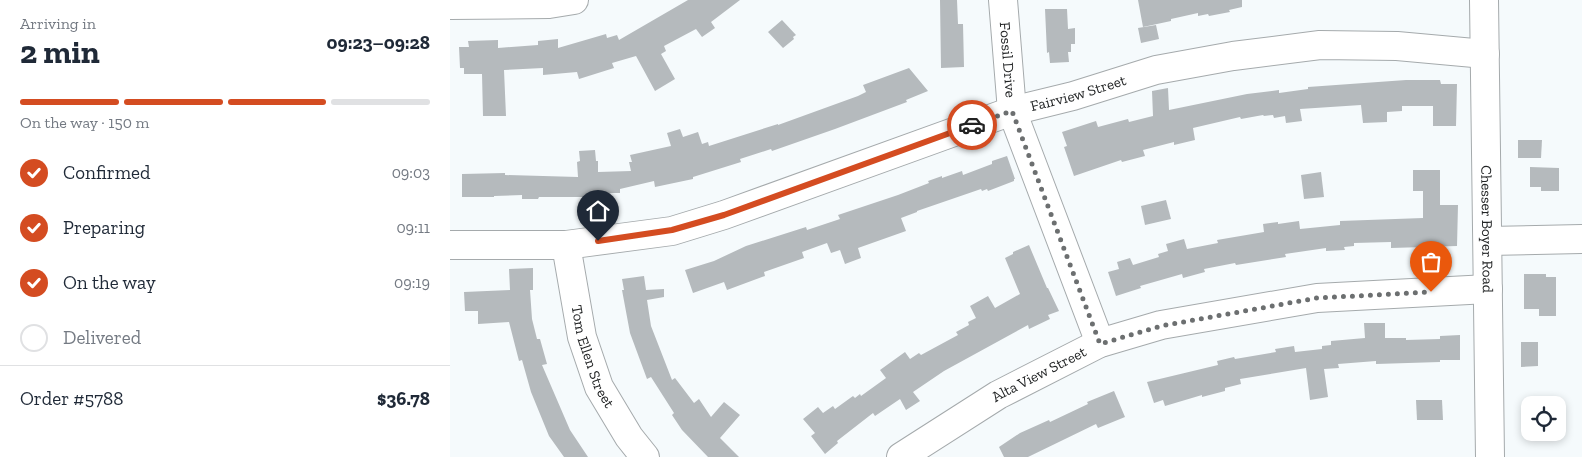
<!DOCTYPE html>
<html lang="en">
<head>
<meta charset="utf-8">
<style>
  body { margin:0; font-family:"Zilla Slab",serif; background:#f2f2f3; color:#1f2937; height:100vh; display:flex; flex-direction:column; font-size:19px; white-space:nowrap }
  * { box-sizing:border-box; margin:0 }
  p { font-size:16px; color:#747a83 }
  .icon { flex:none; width:28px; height:28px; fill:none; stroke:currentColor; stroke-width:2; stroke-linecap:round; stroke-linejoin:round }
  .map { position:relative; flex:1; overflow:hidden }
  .details { display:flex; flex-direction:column; background:#fff; width:450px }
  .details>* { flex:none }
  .tools { position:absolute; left:1071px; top:396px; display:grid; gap:10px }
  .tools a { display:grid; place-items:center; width:45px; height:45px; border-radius:10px; background:#fff; box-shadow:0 2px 8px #0003; font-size:25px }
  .pin { position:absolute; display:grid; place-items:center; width:42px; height:42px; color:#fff; margin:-51px -21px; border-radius:50% 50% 50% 0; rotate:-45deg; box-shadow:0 0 5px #0007 }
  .pin .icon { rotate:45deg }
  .courier { position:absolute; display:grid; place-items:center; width:50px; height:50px; margin:-25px; border:4px solid #d44c21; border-radius:50%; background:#fff; color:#222; box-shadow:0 1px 6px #0007 }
  .headline em { font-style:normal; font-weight:700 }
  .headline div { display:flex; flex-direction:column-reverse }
  .headline { display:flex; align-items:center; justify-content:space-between; height:85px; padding:0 20px }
  h1 { font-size:32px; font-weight:700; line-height:38px }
  .bar { display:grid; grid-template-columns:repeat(4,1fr); gap:8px 5px; align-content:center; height:60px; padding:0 20px }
  .bar i { height:6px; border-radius:4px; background:#e0e1e3 }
  .bar .current { background:#d44c21 }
  .bar p { grid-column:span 4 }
  .line { display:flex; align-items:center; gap:12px; padding:0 20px; border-top:1px solid #e0e1e3 }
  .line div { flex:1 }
  ol { padding:0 20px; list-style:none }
  li { display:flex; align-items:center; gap:15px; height:55px }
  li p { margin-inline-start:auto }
  li .icon { padding:5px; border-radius:50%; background:#d44c21; color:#fff; stroke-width:4 }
  li:last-child { color:#747a83 }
  li i { width:28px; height:28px; border:2px solid #e0e1e3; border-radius:50% }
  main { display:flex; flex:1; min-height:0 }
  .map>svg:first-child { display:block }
</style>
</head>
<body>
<main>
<section class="details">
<div class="headline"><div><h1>2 min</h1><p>Arriving in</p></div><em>09:23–09:28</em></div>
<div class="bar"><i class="current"></i><i class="current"></i><i class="current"></i><i></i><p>On the way · 150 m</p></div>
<ol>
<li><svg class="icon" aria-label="check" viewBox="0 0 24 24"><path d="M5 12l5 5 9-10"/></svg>Confirmed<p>09:03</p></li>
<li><svg class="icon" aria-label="check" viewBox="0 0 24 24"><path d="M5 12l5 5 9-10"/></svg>Preparing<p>09:11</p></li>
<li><svg class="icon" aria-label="check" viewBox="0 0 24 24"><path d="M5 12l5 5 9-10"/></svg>On the way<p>09:19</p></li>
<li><i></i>Delivered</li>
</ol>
<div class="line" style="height:65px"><div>Order #5788</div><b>$36.78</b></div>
</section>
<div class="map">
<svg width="1132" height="457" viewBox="0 0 1132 457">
  <rect width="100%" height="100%" fill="#f5fafc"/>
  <g fill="#b5babd">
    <polygon points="238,0 290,0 261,22 265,28 252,37 246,29 214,46 216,51 211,54 225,79 205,91 186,56 162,63 164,68 129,79 127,72 93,75 93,68 54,70 56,116 33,116 32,74 14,74 14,68 10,68 9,47 19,47 18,41 48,40 48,48 88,45 88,41 108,39 108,48 156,34 157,38 167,35 169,40"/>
    <polygon points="490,0 507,0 508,24 513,24 514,67 491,68"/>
    <polygon points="688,0 792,0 792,7 779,10 780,12 759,16 758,14 748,16 748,13 721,19 721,21 693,27"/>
    <polygon points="595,9 617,9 618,29 625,28 625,44 621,44 621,52 618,52 619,62 600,63 599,52 597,53"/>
    <polygon points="332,20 346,35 343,37 344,39 333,48 318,32"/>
    <polygon points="706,25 709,39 691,43 688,28"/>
    <polygon points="459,68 478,91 456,100 457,102 385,129 322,151 321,149 290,159 291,162 243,177 243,179 205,187 204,181 170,189 170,193 152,193 153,199 139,200 138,197 89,197 88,199 72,199 72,195 44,196 44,197 12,197 12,174 55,173 55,175 128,177 127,162 130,161 129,151 145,150 146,161 148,161 148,172 181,171 179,162 182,162 180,155 221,146 217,133 230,129 233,137 248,132 252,144 258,142 259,146 328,124 328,125 408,96 416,92 413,85"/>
    <polygon points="956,80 990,80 991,84 1007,84 1006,126 983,126 983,106 952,106 952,111 937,112 937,122 913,123 911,105 850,109 852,121 836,123 835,116 824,118 823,115 814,116 813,115 791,119 790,117 743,128 745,140 724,145 724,142 693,150 695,156 672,162 671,160 624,176 614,147 617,146 612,132 646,121 648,127 678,119 679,122 703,116 702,91 718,88 719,110 797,94 829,90 829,93 858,89 858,87"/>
    <polygon points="1068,140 1092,140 1091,158 1068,158"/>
    <polygon points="557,156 565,179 564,179 564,181 538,191 537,189 532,191 531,189 467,211 467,212 451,218 456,231 408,248 411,258 395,264 390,250 381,253 377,243 352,252 354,258 314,272 315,276 277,290 274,282 243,293 235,270 264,261 296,246 356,227 357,230 390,219 388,215 448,195 479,183 478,181 492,176 492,178 512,171 513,175 542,164 542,161"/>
    <polygon points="1080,167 1109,168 1109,191 1091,191 1091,187 1080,187"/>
    <polygon points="963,170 990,170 990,205 1008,205 1007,246 941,248 941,242 904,243 904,246 894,247 895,250 876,251 876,248 835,254 836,257 786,265 785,263 754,269 755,272 733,278 732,274 690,286 691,288 666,296 658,272 669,269 667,262 680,258 683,265 709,257 708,254 718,251 716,244 734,239 737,249 768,243 767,240 814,232 813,224 828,222 828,224 849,221 850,229 890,225 890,221 973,218 973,191 963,191"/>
    <polygon points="871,172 874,197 854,199 851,175"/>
    <polygon points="716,200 721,219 695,225 691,206"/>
    <polygon points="579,245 597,288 598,288 609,311 598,315 600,319 579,329 578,325 494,371 463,392 470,401 456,410 450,399 425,416 423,413 387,441 388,443 375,454 361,436 365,433 353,419 368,407 373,413 383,406 385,409 403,396 405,398 410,394 411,396 436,378 430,370 455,352 460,359 469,353 471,355 508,335 506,332 519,325 518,322 526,318 520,306 538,296 545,308 570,294 555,258 563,254 563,252"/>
    <polygon points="83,268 83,290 80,290 82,319 87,339 90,339 97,364 92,365 120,430 138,457 114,457 99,436 81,392 72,360 69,361 59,322 28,324 28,311 15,311 14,292 60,290 59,269"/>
    <polygon points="1074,274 1096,274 1096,277 1106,277 1106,316 1089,316 1089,309 1074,309"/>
    <polygon points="194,276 196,290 214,289 214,297 197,300 201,326 222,380 225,378 244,403 249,399 261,417 274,402 290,415 270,438 289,457 258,457 232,430 222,415 224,413 201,377 197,379 180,333 172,290 174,290 172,279"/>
    <polygon points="914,323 935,323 935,338 956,338 956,340 990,339 990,336 1010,335 1010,360 990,360 990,362 926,364 926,361 888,364 889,368 874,369 878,397 860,400 856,368 790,379 791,384 775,388 775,391 752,397 752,395 715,406 713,400 704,403 697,382 768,365 767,361 784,357 785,359 826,352 825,349 844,346 845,352 872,349 872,346 881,345 881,341 915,338"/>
    <polygon points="1071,342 1088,342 1088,366 1071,367"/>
    <polygon points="664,391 675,417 648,428 646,424 578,457 554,457 549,447 570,433 599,420 600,422 638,404 637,402"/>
    <polygon points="966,400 992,400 993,420 967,420"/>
  </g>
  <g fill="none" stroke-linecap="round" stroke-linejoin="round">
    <defs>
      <g id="minor">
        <path id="s1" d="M 553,0 L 562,111 L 650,343"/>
        <path id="s2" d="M 1034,0 L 1040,457"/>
        <polyline points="0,5 99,4 124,0"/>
        <polyline points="1038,241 1132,239"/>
        <path id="s3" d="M 0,245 L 116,245 L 222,231 L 274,215 L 562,111 L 623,96 L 706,70 L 783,56 L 870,45 L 947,46 L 1035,54"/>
        <path id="s4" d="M 116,245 L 132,337 L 149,387 L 179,437 L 195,457"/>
        <path id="s5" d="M 451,457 L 548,395 L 650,343 L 711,325 L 867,298 L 1038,289"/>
      </g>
    </defs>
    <use href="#minor" stroke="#a5aaac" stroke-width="30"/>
    <use href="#minor" stroke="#fff" stroke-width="28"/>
  </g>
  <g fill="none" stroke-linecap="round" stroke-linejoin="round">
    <polyline stroke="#6c6f70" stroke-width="5" stroke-dasharray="0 9" points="522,125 562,111 650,344 711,326 867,298 981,292"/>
    <polyline stroke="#d44c21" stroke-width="6" points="148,241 222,230 274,215 522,125"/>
  </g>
  <g text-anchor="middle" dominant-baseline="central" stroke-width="4.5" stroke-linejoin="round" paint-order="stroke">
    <g font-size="15" fill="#222425" stroke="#fff">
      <text stroke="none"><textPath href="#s1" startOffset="60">Fossil Drive</textPath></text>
      <text stroke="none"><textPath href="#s3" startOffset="652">Fairview Street</textPath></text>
      <text stroke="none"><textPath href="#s2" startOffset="229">Chesser Boyer Road</textPath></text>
      <text stroke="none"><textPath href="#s4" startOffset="115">Tom Ellen Street</textPath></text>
      <text stroke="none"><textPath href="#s5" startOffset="161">Alta View Street</textPath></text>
    </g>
  </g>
</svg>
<div class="tools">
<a><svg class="icon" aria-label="locate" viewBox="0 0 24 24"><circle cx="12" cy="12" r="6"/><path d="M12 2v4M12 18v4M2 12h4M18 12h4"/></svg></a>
</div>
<div class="pin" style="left:981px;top:292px;background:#ea580c"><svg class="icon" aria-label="bag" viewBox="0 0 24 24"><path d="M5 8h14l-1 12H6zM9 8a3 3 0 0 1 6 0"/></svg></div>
<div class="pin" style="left:148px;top:241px;background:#1f2937"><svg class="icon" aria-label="home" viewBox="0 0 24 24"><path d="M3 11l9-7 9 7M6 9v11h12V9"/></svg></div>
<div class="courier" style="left:522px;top:125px"><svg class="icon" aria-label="car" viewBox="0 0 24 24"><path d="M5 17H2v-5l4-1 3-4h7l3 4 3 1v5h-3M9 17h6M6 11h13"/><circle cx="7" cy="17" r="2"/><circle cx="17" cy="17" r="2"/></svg></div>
</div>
</main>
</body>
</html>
